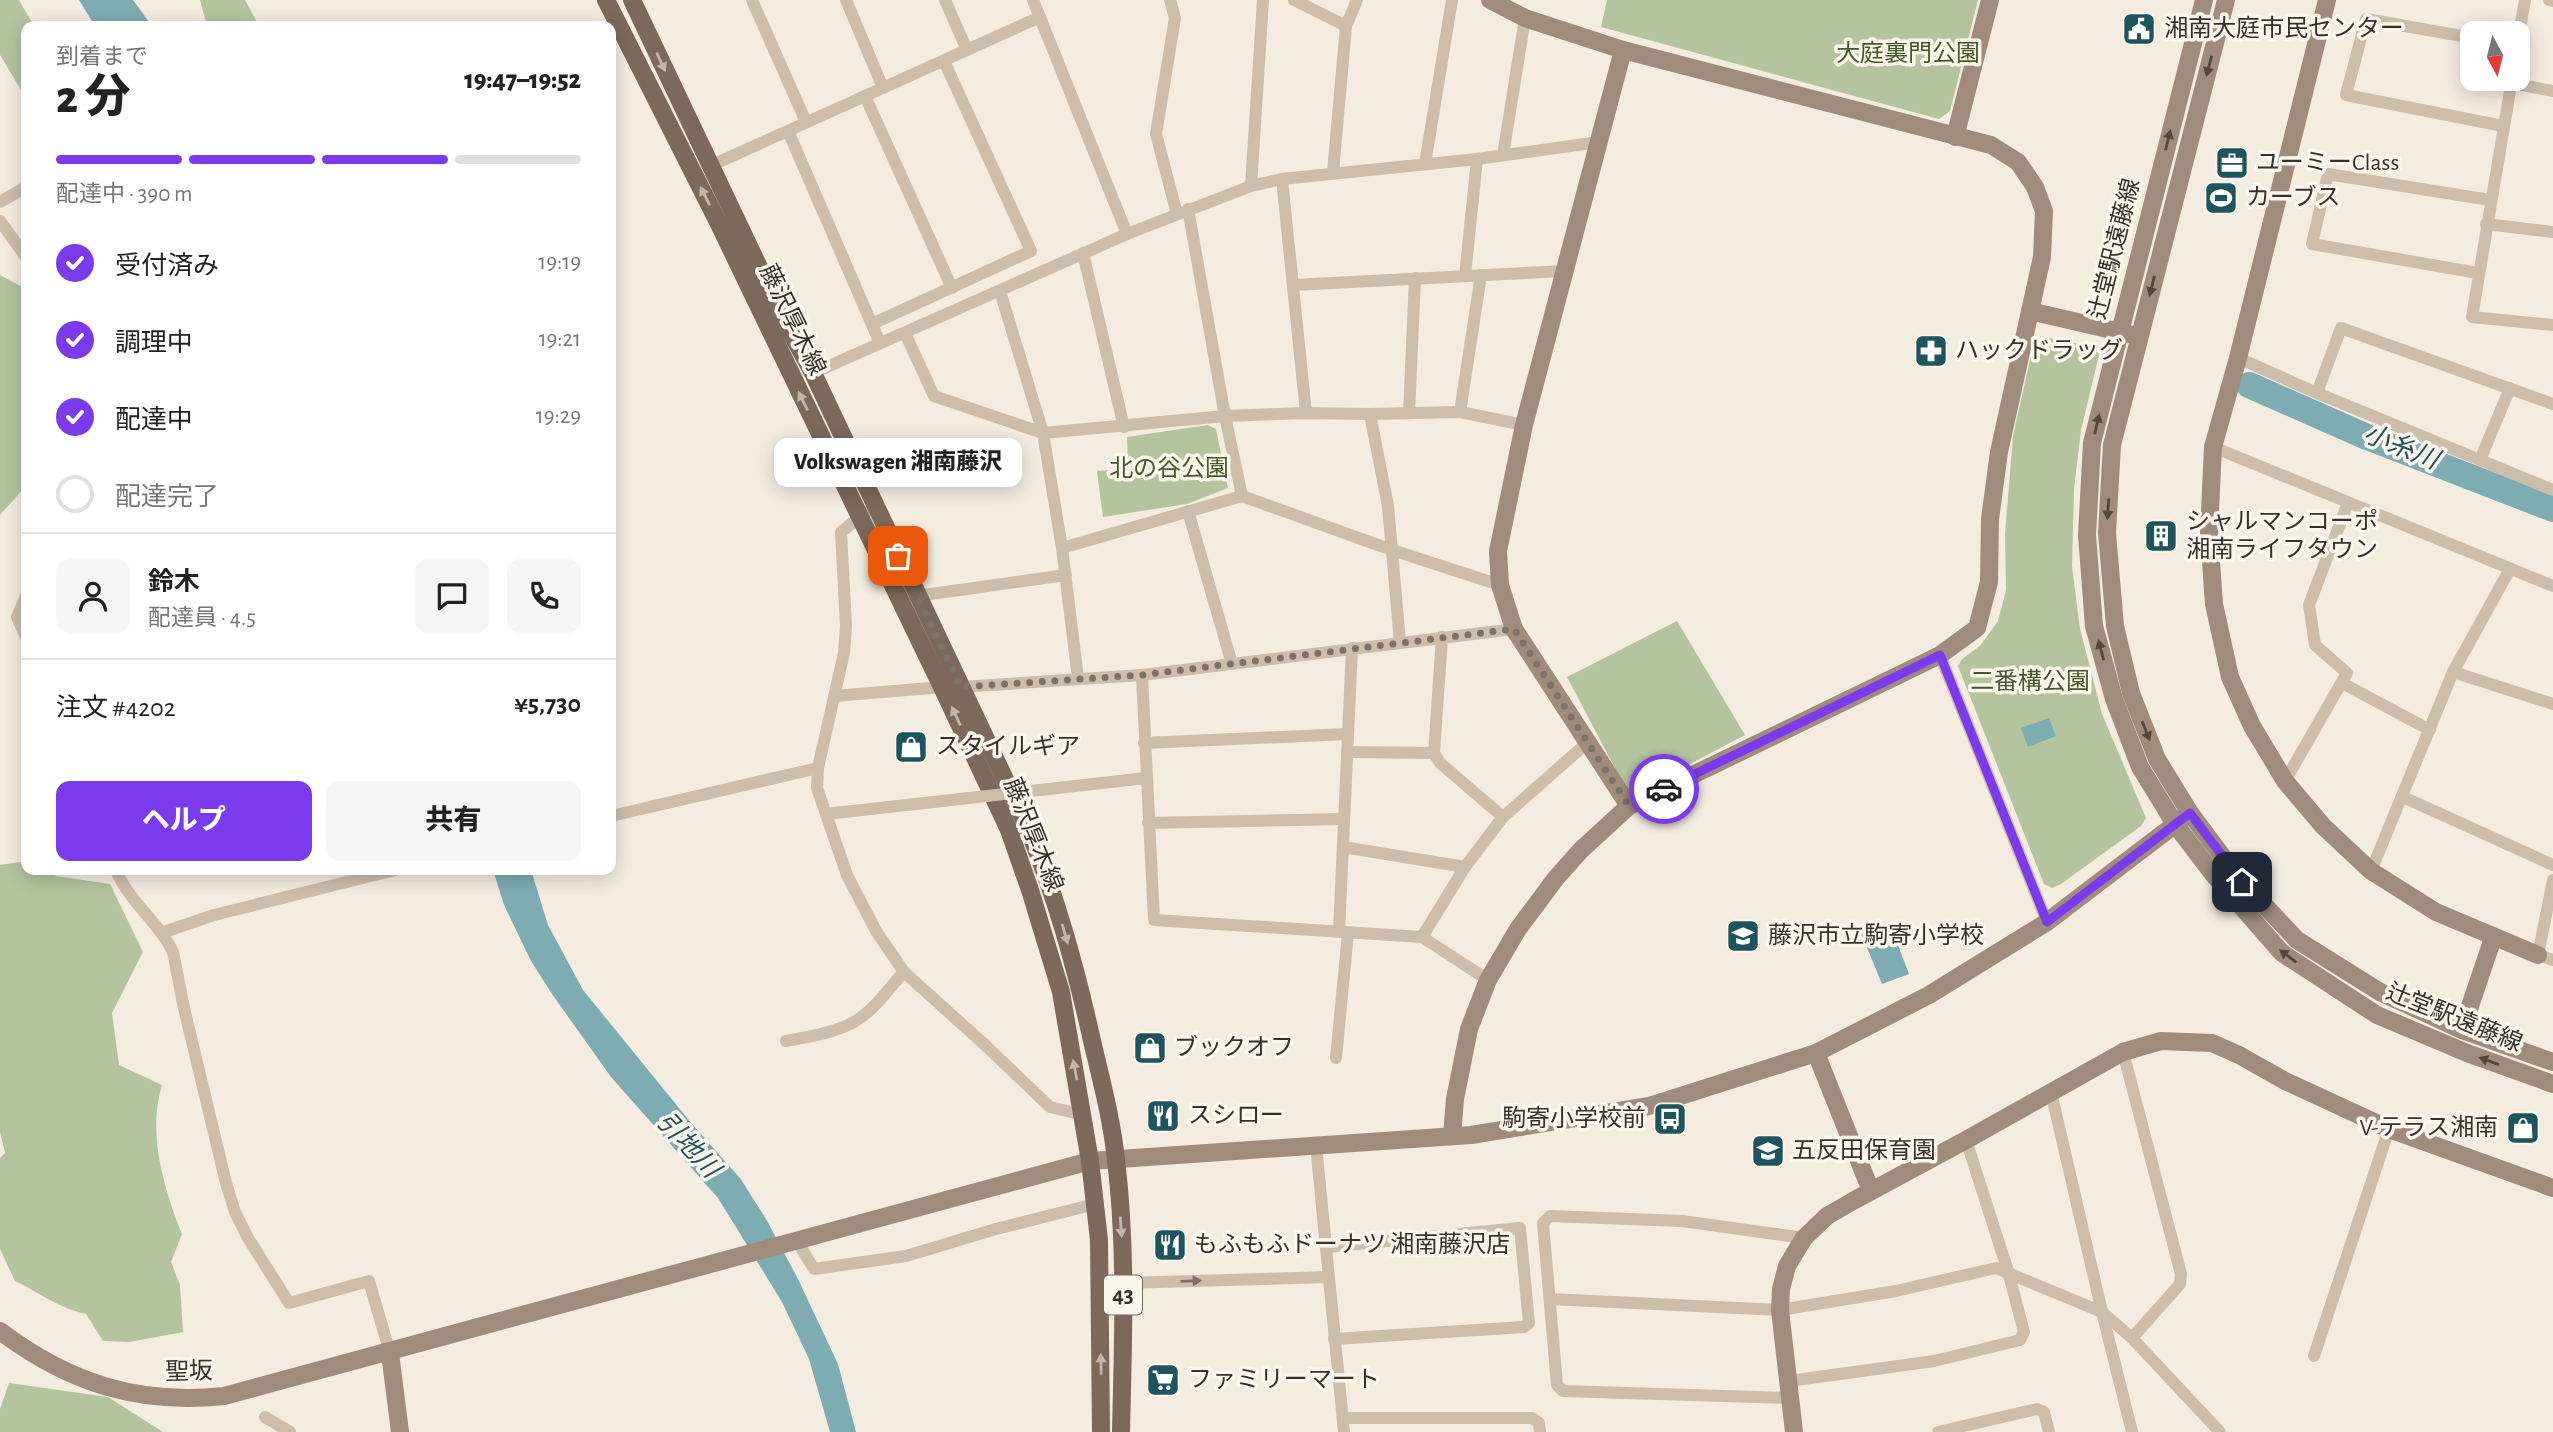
<!DOCTYPE html>
<html lang="ja">
<head>
<meta charset="utf-8">
<style>
  body { margin:0; font-family:"Alegreya Sans","Noto Sans JP",sans-serif; background:#f6f6f6; color:#222; height:100vh; display:flex; flex-direction:column; font-size:26px; white-space:nowrap }
  * { box-sizing:border-box; margin:0 }
  p { font-size:23px; color:#767676 }
  .icon { flex:none; width:38px; height:38px; fill:none; stroke:currentColor; stroke-width:2; stroke-linecap:round; stroke-linejoin:round }
  .map { position:relative; flex:1; overflow:hidden }
  .side { position:absolute; left:21px; top:21px; width:595px; height:854px; display:flex; flex-direction:column; background:#fff; border-radius:14px; box-shadow:0 4px 18px #0003 }
  .side>* { flex:none }
  .needle { width:46px; rotate:173deg }
  .buttons { position:absolute; left:2460px; top:21px; display:grid; gap:14px }
  .buttons a { display:grid; place-items:center; width:70px; height:70px; border-radius:14px; background:#fff; box-shadow:0 4px 18px #0003; font-size:35px }
  .pin { position:absolute; display:grid; place-items:center; width:60px; height:60px; color:#fff; margin:-30px; border-radius:14px; box-shadow:0 4px 10px #0006 }
  .courier { position:absolute; display:grid; place-items:center; width:70px; height:70px; margin:-35px; border:5px solid #7c3aed; border-radius:50%; background:#fff; color:#222; box-shadow:0 2px 9px #0007 }
  .bubble { position:absolute; height:49px; border-radius:14px; background:#fff; box-shadow:0 4px 18px #0003; font-size:23px; font-weight:800; line-height:49px; text-align:center }
  .overview em { font-style:normal; font-weight:800 }
  .overview div { display:flex; flex-direction:column-reverse }
  .overview { display:flex; align-items:center; justify-content:space-between; height:119px; padding:0 35px }
  h1 { font-size:46px; font-weight:800; line-height:52px }
  .bar { display:grid; grid-template-columns:repeat(4,1fr); gap:10px 7px; align-content:center; height:84px; padding:0 35px }
  .bar i { height:9px; border-radius:5px; background:#e0e0e0 }
  .bar .active { background:#7c3aed }
  .bar p { grid-column:span 4 }
  .line { display:flex; align-items:center; gap:18px; padding:0 35px; border-top:2px solid #e0e0e0 }
  .line div { flex:1 }
  .round { display:grid; place-items:center; flex:none; width:74px; height:74px; border-radius:14px; background:#f6f6f6 }
  ol { padding:0 35px; list-style:none }
  li { display:flex; align-items:center; gap:21px; height:77px }
  li p { margin-inline-start:auto }
  li .icon { padding:7px; border-radius:50%; background:#7c3aed; color:#fff; stroke-width:4 }
  li:last-child { color:#767676 }
  li i { width:38px; height:38px; border:4px solid #e0e0e0; border-radius:50% }
  .primary-button { display:flex; gap:14px; margin-top:auto; padding:14px 35px }
  .primary-button a { flex:1; height:80px; border-radius:14px; background:#7c3aed; color:#fff; font-size:28px; font-weight:800; line-height:80px; text-align:center }
  .primary-button a+a { background:#f6f6f6; color:#222 }
  .map>svg:first-child { display:block }
</style>
</head>
<body>
<div class="map">
<svg width="2553" height="1432" viewBox="0 0 2553 1432">
  <rect width="100%" height="100%" fill="#f4ecdf"/>
  <g fill="#b4c49f">
    <polygon points="0,0 19,0 34,26 26,26 26,98 0,55"/>
    <polygon points="200,0 245,0 259,26 207,26"/>
    <polygon points="1607,0 1978,0 1950,111 1939,119 1601,27"/>
    <polygon points="0,275 26,289 26,486 0,515"/>
    <polygon points="2044,337 2095,347 2099,355 2081,430 2074,490 2072,566 2080,629 2102,714 2146,818 2141,826 2061,884 2052,888 2044,884 1958,666 1962,659 1980,646 1998,621 2006,590 2005,534 2013,436 2034,342"/>
    <polygon points="1208,425 1216,429 1228,488 1187,504 1103,517 1097,471 1128,469 1127,437"/>
    <polygon points="1677,621 1745,735 1639,791 1626,789 1567,677"/>
    <path d="M 26,861 L 26,870 L 50,870 L 56,876 L 110,884 L 143,952 L 112,1013 L 119,1065 L 162,1085 C 147,1133 164,1189 182,1234 L 171,1262 L 180,1285 L 183,1332 L 129,1342 L 103,1341 L 86,1314 C 60,1309 38,1292 15,1281 L 0,1249 L 0,1158 L 5,1153 L 0,1132 L 0,865 Z"/>
    <polygon points="9,1383 108,1397 163,1432 0,1432 0,1409"/>
  </g>
  <g fill="#7dacb2">
    <polygon points="79,0 133,0 152,26 95,26"/>
    <polygon points="2049,718 2056,736 2028,747 2021,728"/>
    <polygon points="493,870 531,870 548,925 583,990 692,1124 740,1178 766,1219 798,1279 838,1364 856,1432 830,1432 809,1359 782,1302 718,1198 611,1077 552,994 531,961 504,905"/>
    <polygon points="1889,922 1909,974 1882,984 1861,933"/>
  </g>
  <g fill="none" stroke-linecap="round" stroke-linejoin="round">
    <polyline stroke="#7dacb2" stroke-width="26" points="2249,385 2367,437 2553,509"/>
    <g stroke="#cdbdab" stroke-width="12">
      <polyline points="752,0 806,122"/>
      <polyline points="846,0 883,88"/>
      <polyline points="945,0 967,50"/>
      <polyline points="1033,0 1127,234"/>
      <polyline points="1170,0 1175,18 1156,134 1177,214"/>
      <polyline points="1294,0 1346,26"/>
      <polyline points="2549,0 2553,1"/>
      <polyline points="2473,38 2366,19 2346,95 2503,126"/>
      <polyline points="2518,40 2525,0"/>
      <polyline points="2512,79 2472,317 2553,325"/>
      <polyline points="2511,83 2553,91"/>
      <polyline points="865,96 952,288"/>
      <polyline points="788,131 880,343"/>
      <polyline points="1503,155 1525,18"/>
      <polyline points="1425,164 1452,0"/>
      <polyline points="710,166 1040,17"/>
      <polyline points="1333,172 1346,26 1357,0"/>
      <polyline points="1282,179 1306,413"/>
      <polyline points="1251,186 1263,0"/>
      <polyline points="0,202 26,187"/>
      <polyline points="1188,209 1225,416 1242,496"/>
      <polyline points="0,221 26,257"/>
      <polyline points="2486,224 2553,232"/>
      <polyline points="1083,253 1124,427"/>
      <polyline points="2478,273 2312,244 2328,174 2490,200"/>
      <polyline points="1465,276 1477,159"/>
      <polyline points="1293,285 1565,271"/>
      <polyline points="1000,291 1043,433 1062,548 1078,678"/>
      <polyline points="872,324 1031,251 944,61"/>
      <polyline points="905,333 934,396 1043,433 1225,416 1306,413 1370,414 1460,412 1524,425"/>
      <polyline points="2238,358 2317,393 2553,490"/>
      <polyline points="813,373 1127,234 1251,186 1282,179 1477,159 1599,142"/>
      <polyline points="2317,393 2341,328 2553,404"/>
      <polyline points="1460,412 1481,275"/>
      <polyline points="1409,413 1415,278"/>
      <polyline points="1370,414 1388,506 1400,642"/>
      <polyline points="2213,447 2553,586"/>
      <polyline points="2480,460 2510,388"/>
      <polyline points="1188,511 1232,664"/>
      <polyline points="866,512 841,532 846,626 844,653 818,768 817,788 847,875 876,931 904,972 984,1044 1050,1107 1084,1115"/>
      <polyline points="1062,548 1242,496 1392,550 1500,585"/>
      <polyline points="26,596 17,617 26,637"/>
      <polyline points="917,596 1066,575"/>
      <polyline points="1442,637 1434,753 1440,763 1503,817"/>
      <polyline points="1940,655 2047,922"/>
      <polyline points="2453,672 2553,704"/>
      <polyline points="1142,675 1154,920 1422,937 1488,980"/>
      <polyline points="2342,683 2430,730"/>
      <polyline points="961,687 1142,675 1514,629"/>
      <polyline points="835,696 942,687"/>
      <polyline points="1144,743 1348,734"/>
      <polyline points="1347,752 1434,753"/>
      <polyline points="2285,781 2347,673 2315,645 2309,605 2348,503"/>
      <polyline points="1040,790 1146,778"/>
      <polyline points="2403,797 2553,865"/>
      <polyline points="826,814 951,800"/>
      <polyline points="611,816 818,768"/>
      <polyline points="1148,823 1344,819"/>
      <polyline points="1343,847 1465,867"/>
      <path d="M 116,870 C 129,902 159,922 173,952 L 184,1008 L 226,1183 L 235,1212 L 248,1238 L 289,1303 L 369,1281 L 390,1353"/>
      <polyline points="2371,871 2453,672 2510,569"/>
      <polyline points="2553,880 2538,955 2553,960"/>
      <polyline points="1339,932 1352,648"/>
      <polyline points="161,933 214,915 395,870"/>
      <polyline points="1422,937 1465,867 1503,817 1588,742"/>
      <path d="M 786,1041 C 808,1037 834,1033 854,1022 C 874,1011 889,988 904,972"/>
      <polyline points="2123,1052 2181,1274 2180,1284 2132,1338"/>
      <polyline points="1336,1058 1348,933"/>
      <polyline points="2051,1092 2102,1312 2132,1432"/>
      <polyline points="1316,1145 1344,1432"/>
      <polyline points="797,1241 814,1269 906,1256 996,1229 1095,1204"/>
      <polyline points="1327,1247 1520,1228 1529,1323 1524,1327 1334,1339"/>
      <polyline points="1123,1283 1329,1277"/>
      <polyline points="1550,1299 1780,1310 1896,1291 1996,1268 2102,1312 2132,1338 2220,1432"/>
      <polyline points="2314,1356 2389,1129"/>
      <polyline points="1789,1381 1934,1361 2020,1340 2024,1332 2008,1271 1966,1140"/>
      <polyline points="1791,1398 1563,1391 1557,1385 1543,1223 1550,1216 1682,1221 1804,1238"/>
      <polyline points="265,1417 290,1432"/>
      <polyline points="1343,1418 1532,1418 1539,1423 1540,1432"/>
      <polyline points="1938,1432 2037,1409 2044,1412 2049,1432"/>
    </g>
    <g stroke="#a08c7c" stroke-width="18">
      <polyline points="2204,0 2092,443 2087,535 2094,626 2114,699 2140,767 2175,824 2213,874 2282,953 2377,1015 2467,1053 2553,1084"/>
      <polyline points="2226,0 2112,445 2107,533 2115,626 2131,693 2157,759 2190,813 2237,876 2297,940 2380,992 2462,1030 2553,1062"/>
      <polyline points="2327,0 2238,358 2213,447 2209,533 2214,604 2230,677 2252,726 2285,781 2323,826 2371,871 2436,912 2538,955"/>
      <polyline points="1623,50 1524,425 1498,551 1500,585 1514,629 1629,806"/>
      <polyline points="1955,137 1990,0"/>
      <polyline points="2030,311 2129,334"/>
      <polyline points="2462,1030 2493,938"/>
      <polyline points="1816,1053 1871,1191"/>
      <polyline points="1452,1136 1455,1099 1469,1029 1488,980 1518,929 1556,878 1581,850 1629,806 1940,655 1977,628 1989,582 1990,519 1999,452 2042,257 2044,211 2035,187 2018,162 1991,145 1623,50 1525,18 1490,0"/>
      <path d="M 0,1331 C 69,1383 138,1405 224,1396 L 1090,1161 L 1471,1135 L 1649,1106 L 1816,1053 L 1929,995 L 2047,922 L 2190,813"/>
      <polyline points="390,1353 400,1432"/>
      <polyline points="1794,1432 1780,1310 1781,1289 1787,1266 1804,1238 1827,1216 1853,1201 1966,1140 2123,1052 2161,1041 2212,1043 2239,1055 2285,1081 2389,1129 2553,1188"/>
    </g>
    <g stroke="#7c695b" stroke-width="18">
      <polyline points="606,0 718,222 942,687 1009,830 1030,890 1061,992 1090,1161 1099,1240 1101,1432"/>
      <path d="M 632,0 L 785,322 L 813,373 L 1027,826 C 1057,898 1076,969 1093,1045 C 1102,1083 1112,1121 1116,1160 C 1127,1250 1123,1342 1121,1432"/>
    </g>
    <polyline stroke="#cdbdab" stroke-width="12" points="951,800 1040,790"/>
  </g>
  <defs><path id="oneway-solid" d="M-6-.8H1V-3.2L6.5 0L1 3.2V.8H-6Z" transform="scale(1.75)"/></defs>
  <g fill="#c2b6ab">
    <use href="#oneway-solid" transform="translate(661 62) rotate(65)"/>
    <use href="#oneway-solid" transform="translate(705 196) rotate(-117)"/>
    <use href="#oneway-solid" transform="translate(803 401) rotate(-116)"/>
    <use href="#oneway-solid" transform="translate(956 716) rotate(-115)"/>
    <use href="#oneway-solid" transform="translate(1065 934) rotate(74)"/>
    <use href="#oneway-solid" transform="translate(1075 1070) rotate(-101)"/>
    <use href="#oneway-solid" transform="translate(1121 1227) rotate(86)"/>
    <use href="#oneway-solid" transform="translate(1101 1364) rotate(-91)"/>
  </g>
  <g fill="#54473e">
    <use href="#oneway-solid" transform="translate(2209 66) rotate(105)"/>
    <use href="#oneway-solid" transform="translate(2168 140) rotate(-76)"/>
    <use href="#oneway-solid" transform="translate(2152 286) rotate(104)"/>
    <use href="#oneway-solid" transform="translate(2097 424) rotate(-77)"/>
    <use href="#oneway-solid" transform="translate(2108 509) rotate(94)"/>
    <use href="#oneway-solid" transform="translate(2101 650) rotate(-105)"/>
    <use href="#oneway-solid" transform="translate(2146 731) rotate(68)"/>
    <use href="#oneway-solid" transform="translate(2288 956) rotate(-143)"/>
    <use href="#oneway-solid" transform="translate(2489 1061) rotate(-160)"/>
  </g>
  <use fill="#7c6f64" href="#oneway-solid" transform="translate(1191 1281) rotate(-2)"/>
  <g fill="none" stroke-linecap="round" stroke-linejoin="round">
    <polyline stroke="#7b7269" stroke-width="7" stroke-dasharray="0 12.6" points="898,556 961,687 1142,675 1514,629 1629,806 1664,789"/>
    <polyline stroke="#7c3aed" stroke-width="9" points="1664,789 1940,655 2047,922 2190,813 2242,882"/>
  </g>
  <defs>
    <symbol id="civic-square" viewBox="-11 -11 22 22"><rect x="-9" y="-9" width="18" height="18" rx="4" fill="#1e545d" stroke="#fbf5ec"/><path d="M-.6-6.5H3V-4.5H.6V-3L4-1V1h2V6H-6V1h2V-1L-.6-3ZM-1.2 2.5V6h2.4V2.5Z" fill="#fff"/></symbol>
    <symbol id="office-square" viewBox="-11 -11 22 22"><rect x="-9" y="-9" width="18" height="18" rx="4" fill="#1e545d" stroke="#fbf5ec"/><path d="M-6-3h4V-5.5h4V-3h4V5H-6ZM-1-4.5V-3h2v-1.5ZM-6 0V1H6V0Z" fill="#fff"/></symbol>
    <symbol id="stadium-square" viewBox="-11 -11 22 22"><rect x="-9" y="-9" width="18" height="18" rx="4" fill="#1e545d" stroke="#fbf5ec"/><path d="M0-5a6.5 5 0 1 0 0 10a6.5 5 0 1 0 0-10ZM-3.5-1.8h7v3.6h-7Z" fill="#fff"/></symbol>
    <symbol id="pharmacy-square" viewBox="-11 -11 22 22"><rect x="-9" y="-9" width="18" height="18" rx="4" fill="#1e545d" stroke="#fbf5ec"/><path d="M-2-6h4v4h4v4h-4v4h-4v-4h-4v-4h4Z" fill="#fff"/></symbol>
    <symbol id="building-square" viewBox="-11 -11 22 22"><rect x="-9" y="-9" width="18" height="18" rx="4" fill="#1e545d" stroke="#fbf5ec"/><path d="M-4-6H4V6H1V3H-1V6H-4ZM-2.5-4.3h1.7v1.8h-1.7ZM.8-4.3h1.7v1.8H.8ZM-2.5-1h1.7V.8h-1.7ZM.8-1h1.7V.8H.8Z" fill="#fff"/></symbol>
    <symbol id="shop-square" viewBox="-11 -11 22 22"><rect x="-9" y="-9" width="18" height="18" rx="4" fill="#1e545d" stroke="#fbf5ec"/><path d="M-5-2.5h2.3a2.7 3.5 0 0 1 5.4 0H5L5.5 6h-11ZM-1.5-2.5h3a1.5 2.3 0 0 0-3 0Z" fill="#fff"/></symbol>
    <symbol id="school-square" viewBox="-11 -11 22 22"><rect x="-9" y="-9" width="18" height="18" rx="4" fill="#1e545d" stroke="#fbf5ec"/><path d="M0-5L7-2L0 1L-7-2ZM-4 1L0 2.5L4 1V4Q0 6-4 4Z" fill="#fff"/></symbol>
    <symbol id="restaurant-square" viewBox="-11 -11 22 22"><rect x="-9" y="-9" width="18" height="18" rx="4" fill="#1e545d" stroke="#fbf5ec"/><path d="M-5-6h1v4h1v-4h1v4h1v-4h1v5L-1.5 .5V6h-2V.5L-5-1ZM5-6V6H3V1.5H1.5Q1.5-4 5-6Z" fill="#fff"/></symbol>
    <symbol id="bus-square" viewBox="-11 -11 22 22"><rect x="-9" y="-9" width="18" height="18" rx="4" fill="#1e545d" stroke="#fbf5ec"/><path d="M-5-6H5V4H4V6H2V4H-2V6H-4V4H-5ZM-3.5-4V0h7V-4ZM-3.5 1.2v1.5H-2V1.2ZM2 1.2v1.5H3.5V1.2Z" fill="#fff"/></symbol>
    <symbol id="supermarket-square" viewBox="-11 -11 22 22"><rect x="-9" y="-9" width="18" height="18" rx="4" fill="#1e545d" stroke="#fbf5ec"/><path d="M-6-5.5h2.5l.6 2H6L4.5 2H-2.5L-4.4-4H-6ZM-1.5 3.2a1.3 1.3 0 1 0 .1 0ZM3 3.2a1.3 1.3 0 1 0 .1 0Z" fill="#fff"/></symbol>
  </defs>
  <g fill-rule="evenodd">
    <use href="#civic-square" x="2120" y="10" width="38" height="38"/>
    <use href="#office-square" x="2213" y="144" width="38" height="38"/>
    <use href="#stadium-square" x="2202" y="179" width="38" height="38"/>
    <use href="#pharmacy-square" x="1912" y="332" width="38" height="38"/>
    <use href="#building-square" x="2142" y="517" width="38" height="38"/>
    <use href="#shop-square" x="892" y="728" width="38" height="38"/>
    <use href="#school-square" x="1724" y="917" width="38" height="38"/>
    <use href="#shop-square" x="1131" y="1029" width="38" height="38"/>
    <use href="#restaurant-square" x="1144" y="1097" width="38" height="38"/>
    <use href="#bus-square" x="1651" y="1100" width="38" height="38"/>
    <use href="#shop-square" x="2504" y="1109" width="38" height="38"/>
    <use href="#school-square" x="1749" y="1132" width="38" height="38"/>
    <use href="#restaurant-square" x="1151" y="1226" width="38" height="38"/>
    <use href="#supermarket-square" x="1144" y="1361" width="38" height="38"/>
  </g>
  <g text-anchor="middle" dominant-baseline="central" stroke-width="7" stroke-linejoin="round" paint-order="stroke">
    <rect fill="#fbf5ec" stroke="#746b64" stroke-width="2" x="1104" y="1275.5" width="38" height="39" rx="5"/>
    <g font-size="23" font-weight="bold" fill="#3a302a">
      <text x="1123" y="1295">43</text>
    </g>
    <g font-size="24" fill="#3a302a" stroke="#fbf5ec" text-anchor="start">
      <text x="2164" y="29">湘南大庭市民センター</text>
      <text x="2256" y="163">ユーミーClass</text>
      <text x="2246" y="198">カーブス</text>
      <text x="1955" y="351">ハックドラッグ</text>
      <text x="2186" y="522">シャルマンコーポ<tspan x="2186" dy="28">湘南ライフタウン</tspan></text>
      <text x="936" y="747">スタイルギア</text>
      <text x="1768" y="936">藤沢市立駒寄小学校</text>
      <text x="1174" y="1048">ブックオフ</text>
      <text x="1188" y="1116">スシロー</text>
      <text x="1646" y="1119" text-anchor="end">駒寄小学校前</text>
      <text x="2498" y="1128" text-anchor="end">V-テラス湘南</text>
      <text x="1792" y="1151">五反田保育園</text>
      <text x="1194" y="1245">もふもふドーナツ 湘南藤沢店</text>
      <text x="1188" y="1380">ファミリーマート</text>
    </g>
    <g font-size="24" fill="#46592d" stroke="#fbf5ec">
      <text x="1908" y="54">大庭裏門公園</text>
      <text x="1169" y="469">北の谷公園</text>
      <text x="2030" y="682">二番構公園</text>
    </g>
    <g font-size="24" fill="#3a302a" stroke="#fbf5ec">
      <text transform="translate(2115 249) rotate(-76)">辻堂駅遠藤線</text>
      <text transform="translate(792 320) rotate(64)">藤沢厚木線</text>
      <text transform="translate(1033 835) rotate(68)">藤沢厚木線</text>
      <text transform="translate(2454 1018) rotate(22)">辻堂駅遠藤線</text>
      <text transform="translate(189 1372) rotate(-1)">聖坂</text>
    </g>
    <g font-size="26" font-style="italic" fill="#1e545d" stroke="#fbf5ec">
      <text transform="translate(2401 447) rotate(22)">小糸川</text>
      <text transform="translate(688 1145) rotate(47)">引地川</text>
    </g>
  </g>
</svg>
<div class="buttons">
<a><svg class="needle" viewBox="-14 -14 28 28"><path d="M0-13l5 13h-10z" fill="#e53935"/><path d="M0 13l5-13h-10z" fill="#767676"/></svg></a>
</div>
<div class="pin" style="left:898px;top:556px;background:#ea580c"><svg class="icon" aria-label="bag" viewBox="0 0 24 24"><path d="M5 8h14l-1 12H6zM9 8a3 3 0 0 1 6 0"/></svg></div>
<div class="pin" style="left:2242px;top:882px;background:#1f2937"><svg class="icon" aria-label="home" viewBox="0 0 24 24"><path d="M3 11l9-7 9 7M6 9v11h12V9"/></svg></div>
<div class="courier" style="left:1664px;top:789px"><svg class="icon" aria-label="car" viewBox="0 0 24 24"><path d="M5 17H2v-5l4-1 3-4h7l3 4 3 1v5h-3M9 17h6M6 11h13"/><circle cx="7" cy="17" r="2"/><circle cx="17" cy="17" r="2"/></svg></div>
<div class="bubble" style="left:774px;top:438px;width:248px">Volkswagen 湘南藤沢</div>
<section class="side">
<div class="overview"><div><h1>2 分</h1><p>到着まで</p></div><em>19:47–19:52</em></div>
<div class="bar"><i class="active"></i><i class="active"></i><i class="active"></i><i></i><p>配達中 · 390 m</p></div>
<ol>
<li><svg class="icon" aria-label="check" viewBox="0 0 24 24"><path d="M5 12l5 5 9-10"/></svg>受付済み<p>19:19</p></li>
<li><svg class="icon" aria-label="check" viewBox="0 0 24 24"><path d="M5 12l5 5 9-10"/></svg>調理中<p>19:21</p></li>
<li><svg class="icon" aria-label="check" viewBox="0 0 24 24"><path d="M5 12l5 5 9-10"/></svg>配達中<p>19:29</p></li>
<li><i></i>配達完了</li>
</ol>
<div class="line" style="height:126px"><a class="round"><svg class="icon" aria-label="person" viewBox="0 0 24 24"><circle cx="12" cy="8" r="4"/><path d="M4 21q1-7 8-7t8 7"/></svg></a><div><b>鈴木</b><p>配達員 · 4.5</p></div><a class="round"><svg class="icon" aria-label="chat" viewBox="0 0 24 24"><path d="M4 5h16v11H9l-5 4z"/></svg></a><a class="round"><svg class="icon" aria-label="phone" viewBox="0 0 24 24"><path d="M5 4h4l2 5-3 2q2 4 5 5l2-3 5 2v4C11 20 4 13 5 4z"/></svg></a></div>
<div class="line" style="height:91px"><div>注文 #4202</div><b>¥5,730</b></div>
<div class="primary-button"><a>ヘルプ</a><a>共有</a></div>
</section>
</div>
</body>
</html>
